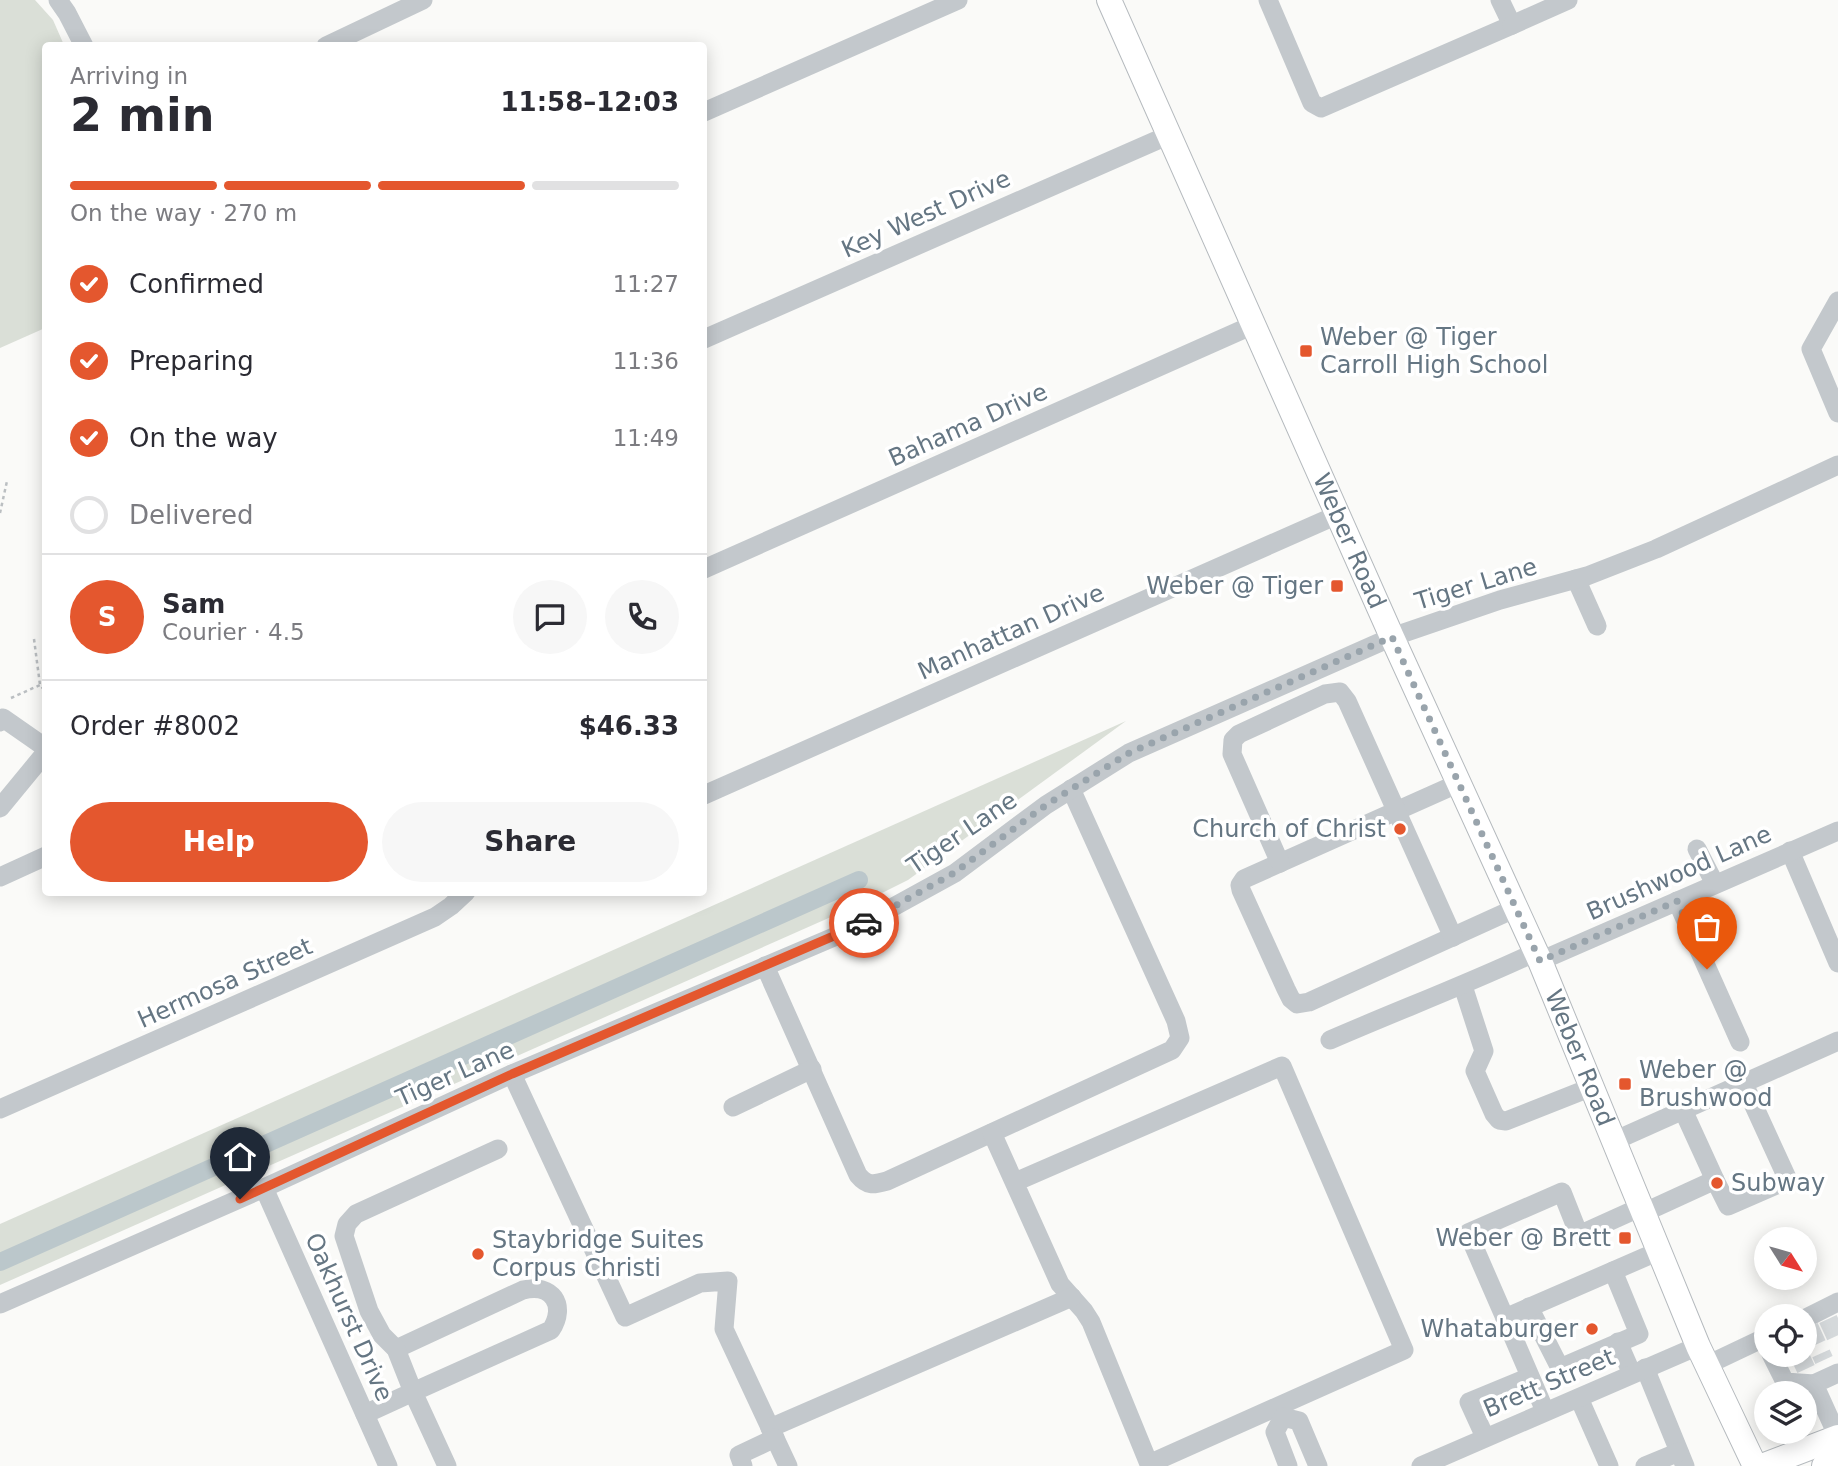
<!DOCTYPE html>
<html lang="en">
<head>
<meta charset="utf-8">
<style>
  body { margin:0; font-family:"DejaVu Sans",sans-serif; background:#f7f7f7; color:#2b2b33; height:100vh; display:flex; flex-direction:column; font-size:26px; white-space:nowrap }
  * { box-sizing:border-box; margin:0 }
  p { font-size:23px; color:#7c7c81 }
  .icon { flex:none; width:38px; height:38px; fill:none; stroke:currentColor; stroke-width:2; stroke-linecap:round; stroke-linejoin:round }
  .map { position:relative; flex:1; overflow:hidden }
  .panel { position:absolute; left:42px; top:42px; width:665px; height:854px; display:flex; flex-direction:column; background:#fff; border-radius:7px; box-shadow:0 4px 18px #0003 }
  .panel>* { flex:none }
  .needle { width:46px; rotate:127deg }
  .fabs { position:absolute; left:1754px; top:1227px; display:grid; gap:14px }
  .fabs a { display:grid; place-items:center; width:63px; height:63px; border-radius:50%; background:#fff; box-shadow:0 4px 18px #0003; font-size:35px }
  .pin { position:absolute; display:grid; place-items:center; width:60px; height:60px; color:#fff; margin:-72px -30px; border-radius:50% 50% 50% 0; rotate:-45deg; box-shadow:0 0 7px #0007 }
  .pin .icon { rotate:45deg }
  .courier { position:absolute; display:grid; place-items:center; width:70px; height:70px; margin:-35px; border:5px solid #e4572e; border-radius:50%; background:#fff; color:#222; box-shadow:0 2px 9px #0007 }
  .headline em { font-style:normal; font-weight:700 }
  .headline div { display:flex; flex-direction:column-reverse }
  .headline { display:flex; align-items:center; justify-content:space-between; height:119px; padding:0 28px }
  h1 { font-size:46px; font-weight:700; line-height:52px }
  .bar { display:grid; grid-template-columns:repeat(4,1fr); gap:10px 7px; align-content:center; height:84px; padding:0 28px }
  .bar i { height:9px; border-radius:5px; background:#e1e1e2 }
  .bar .current { background:#e4572e }
  .bar p { grid-column:span 4 }
  .line { display:flex; align-items:center; gap:18px; padding:0 28px; border-top:2px solid #e1e1e2 }
  .line div { flex:1 }
  .round { display:grid; place-items:center; flex:none; width:74px; height:74px; border-radius:37px; background:#f7f7f7 }
  ol { padding:0 28px; list-style:none }
  li { display:flex; align-items:center; gap:21px; height:77px }
  li p { margin-inline-start:auto }
  li .icon { padding:7px; border-radius:50%; background:#e4572e; color:#fff; stroke-width:4 }
  li:last-child { color:#7c7c81 }
  li i { width:38px; height:38px; border:4px solid #e1e1e2; border-radius:50% }
  .button { display:flex; gap:14px; margin-top:auto; padding:14px 28px }
  .button a { flex:1; height:80px; border-radius:42px; background:#e4572e; color:#fff; font-size:28px; font-weight:700; line-height:80px; text-align:center }
  .button a+a { background:#f7f7f7; color:#2b2b33 }
  .map>svg:first-child { display:block }
</style>
</head>
<body>
<div class="map">
<svg width="1838" height="1466" viewBox="0 0 1838 1466">
  <rect width="100%" height="100%" fill="#fafaf8"/>
  <g fill="#dadfd7">
    <polygon points="0,0 35,0 53,20 64,45 46,46 45,328 0,348"/>
    <polygon points="1126,721 908,880 858,905 0,1285 0,1224"/>
  </g>
  <g fill="none" stroke-linecap="round" stroke-linejoin="round">
    <polyline stroke="#bbc7cb" stroke-width="18" points="0,1262 859,880"/>
    <g stroke="#d5d9db" stroke-width="19" stroke-dasharray="19 10" stroke-linecap="butt">
      <polyline points="1828,1319 1838,1341"/>
      <polyline points="1809,1327 1824,1360"/>
      <polyline points="1799,1354 1806,1369"/>
    </g>
    <defs>
      <g id="major">
        <path id="s1" d="M 1109,0 L 1392,637 L 1540,961 L 1698,1346 L 1755,1466"/>
        <polyline points="1762,1466 1838,1437"/>
        <polyline points="1824,1466 1838,1453"/>
      </g>
    </defs>
    <use href="#major" stroke="#b5babe" stroke-width="26"/>
    <g stroke="#bbbfc2" stroke-width="2.5" stroke-dasharray="3.5 3.5" stroke-linecap="butt">
      <polyline points="0,513 7,481"/>
      <polyline points="34,639 40,685 46,692"/>
      <polyline points="11,698 40,685"/>
    </g>
    <g stroke="#c3c8cc" stroke-width="19">
      <polyline points="58,0 67,13 84,46"/>
      <polyline points="1268,0 1312,103 1321,108 1512,25 1500,0"/>
      <polyline points="1512,25 1568,0"/>
      <polyline points="326,46 423,0"/>
      <polyline points="704,112 958,0"/>
      <polyline points="1838,301 1811,349 1838,413"/>
      <polyline points="704,339 1169,135"/>
      <polyline points="704,569 1253,325"/>
      <polyline points="1576,579 1597,626"/>
      <polyline points="0,722 3,718 46,748"/>
      <polyline points="1459,783 1244,879 1240,885 1241,890 1286,989 1291,999 1297,1004 1309,1002 1516,908"/>
      <polyline points="704,795 1337,515"/>
      <polyline points="0,808 46,752"/>
      <polyline points="1697,849 1715,884"/>
      <polyline points="1790,851 1838,963"/>
      <polyline points="1280,863 1232,754 1233,740 1239,734 1325,694 1340,692 1347,701 1453,937"/>
      <polyline points="0,877 46,856"/>
      <polyline points="1677,901 1740,1042"/>
      <polyline points="1540,961 1838,831"/>
      <path d="M 765,966 L 858,1175 C 867,1186 873,1185 887,1181 L 1172,1050 L 1180,1038 L 1176,1021 L 1071,789"/>
      <polyline points="1463,986 1484,1051 1475,1071 1494,1114 1499,1120 1506,1121 1592,1087"/>
      <path d="M 1330,1040 C 1399,1010 1468,984 1536,952"/>
      <polyline points="512,1074 625,1317 700,1283 728,1281 724,1329 788,1466"/>
      <polyline points="733,1107 812,1069"/>
      <polyline points="0,1109 435,917 451,906 466,892"/>
      <polyline points="1683,1110 1715,1180"/>
      <polyline points="992,1133 1060,1284 1084,1311 1091,1322 1149,1464 1404,1350 1282,1066 1015,1182"/>
      <polyline points="1614,1141 1838,1041"/>
      <polyline points="264,1188 388,1466"/>
      <polyline points="1643,1213 1715,1180 1728,1206 1788,1180 1744,1084"/>
      <polyline points="0,1304 264,1188 512,1074 855,928 955,873 1046,805 1129,753 1392,637 1500,600 1587,576 1656,549 1838,465"/>
      <polyline points="1529,1307 1560,1368 1639,1334 1613,1271"/>
      <polyline points="1505,1318 1468,1233 1562,1192 1579,1235 1641,1207"/>
      <polyline points="1804,1319 1838,1302"/>
      <polyline points="1618,1342 1632,1374"/>
      <path d="M 396,1349 L 523,1290 C 552,1283 567,1305 551,1330 L 413,1392 L 447,1466"/>
      <polyline points="1771,1354 1785,1382 1814,1384"/>
      <polyline points="1707,1365 1766,1337"/>
      <polyline points="1645,1368 1685,1466"/>
      <polyline points="1579,1398 1609,1466"/>
      <polyline points="1545,1411 1505,1318 1659,1251"/>
      <polyline points="365,1414 413,1392 396,1349 382,1335 369,1311 344,1236 347,1224 356,1214 498,1149"/>
      <polyline points="770,1428 1072,1297"/>
      <polyline points="1485,1437 1469,1402 1530,1377"/>
      <polyline points="1838,1437 1814,1384 1838,1373"/>
      <polyline points="743,1466 739,1455 775,1438"/>
      <polyline points="1288,1466 1275,1432 1283,1417 1299,1421 1318,1466"/>
      <polyline points="1421,1466 1698,1346"/>
      <polyline points="1645,1466 1679,1452"/>
    </g>
    <use href="#major" stroke="#fff" stroke-width="24"/>
  </g>
  <g fill="none" stroke-linecap="round" stroke-linejoin="round">
    <polyline stroke="#99a4ac" stroke-width="7" stroke-dasharray="0 12.6" points="864,923 954,873 1046,805 1129,753 1392,637 1540,961 1677,901 1707,969"/>
    <polyline stroke="#e4572e" stroke-width="9" points="240,1199 512,1074 864,923"/>
  </g>
  <g fill="#e4572e" stroke="#fff" stroke-width="2.5">
    <rect x="1299" y="344" width="14" height="14" rx="3.5"/>
    <rect x="1330" y="579" width="14" height="14" rx="3.5"/>
    <circle cx="1400" cy="829" r="7"/>
    <rect x="1618" y="1077" width="14" height="14" rx="3.5"/>
    <circle cx="1717" cy="1183" r="7"/>
    <rect x="1618" y="1231" width="14" height="14" rx="3.5"/>
    <circle cx="478" cy="1254" r="7"/>
    <circle cx="1592" cy="1329" r="7"/>
  </g>
  <g text-anchor="middle" dominant-baseline="central" stroke-width="7" stroke-linejoin="round" paint-order="stroke">
    <g font-size="24" fill="#657683" stroke="#fff">
      <text transform="translate(926 214) rotate(-24)">Key West Drive</text>
      <text transform="translate(968 425) rotate(-24)">Bahama Drive</text>
      <text stroke="none"><textPath href="#s1" startOffset="592">Weber Road</textPath></text>
      <text transform="translate(1476 584) rotate(-17)">Tiger Lane</text>
      <text transform="translate(1011 632) rotate(-24)">Manhattan Drive</text>
      <text transform="translate(962 833) rotate(-34)">Tiger Lane</text>
      <text transform="translate(1679 873) rotate(-24)">Brushwood Lane</text>
      <text transform="translate(225 983) rotate(-24)">Hermosa Street</text>
      <text stroke="none"><textPath href="#s1" startOffset="1158">Weber Road</textPath></text>
      <text transform="translate(455 1074) rotate(-24)">Tiger Lane</text>
      <text transform="translate(349 1317) rotate(66)">Oakhurst Drive</text>
      <text transform="translate(1549 1383) rotate(-23)">Brett Street</text>
    </g>
    <g font-size="24" fill="#657683" stroke="#fff" text-anchor="start">
      <text x="1320" y="337">Weber @ Tiger<tspan x="1320" dy="28">Carroll High School</tspan></text>
      <text x="1323" y="586" text-anchor="end">Weber @ Tiger</text>
      <text x="1386" y="829" text-anchor="end">Church of Christ</text>
      <text x="1639" y="1070">Weber @<tspan x="1639" dy="28">Brushwood</tspan></text>
      <text x="1731" y="1183">Subway</text>
      <text x="1611" y="1238" text-anchor="end">Weber @ Brett</text>
      <text x="492" y="1240">Staybridge Suites<tspan x="492" dy="28">Corpus Christi</tspan></text>
      <text x="1578" y="1329" text-anchor="end">Whataburger</text>
    </g>
  </g>
</svg>
<div class="fabs">
<a><svg class="needle" viewBox="-14 -14 28 28"><path d="M0-13l5 13h-10z" fill="#e53935"/><path d="M0 13l5-13h-10z" fill="#7c7c81"/></svg></a>
<a><svg class="icon" aria-label="locate" viewBox="0 0 24 24"><circle cx="12" cy="12" r="6"/><path d="M12 2v4M12 18v4M2 12h4M18 12h4"/></svg></a>
<a><svg class="icon" aria-label="layers" viewBox="0 0 24 24"><path d="M12 4l9 5-9 5-9-5zM3 14l9 5 9-5"/></svg></a>
</div>
<div class="pin" style="left:1707px;top:969px;background:#ea580c"><svg class="icon" aria-label="bag" viewBox="0 0 24 24"><path d="M5 8h14l-1 12H6zM9 8a3 3 0 0 1 6 0"/></svg></div>
<div class="pin" style="left:240px;top:1199px;background:#1f2937"><svg class="icon" aria-label="home" viewBox="0 0 24 24"><path d="M3 11l9-7 9 7M6 9v11h12V9"/></svg></div>
<div class="courier" style="left:864px;top:923px"><svg class="icon" aria-label="car" viewBox="0 0 24 24"><path d="M5 17H2v-5l4-1 3-4h7l3 4 3 1v5h-3M9 17h6M6 11h13"/><circle cx="7" cy="17" r="2"/><circle cx="17" cy="17" r="2"/></svg></div>
<section class="panel">
<div class="headline"><div><h1>2 min</h1><p>Arriving in</p></div><em>11:58–12:03</em></div>
<div class="bar"><i class="current"></i><i class="current"></i><i class="current"></i><i></i><p>On the way · 270 m</p></div>
<ol>
<li><svg class="icon" aria-label="check" viewBox="0 0 24 24"><path d="M5 12l5 5 9-10"/></svg>Confirmed<p>11:27</p></li>
<li><svg class="icon" aria-label="check" viewBox="0 0 24 24"><path d="M5 12l5 5 9-10"/></svg>Preparing<p>11:36</p></li>
<li><svg class="icon" aria-label="check" viewBox="0 0 24 24"><path d="M5 12l5 5 9-10"/></svg>On the way<p>11:49</p></li>
<li><i></i>Delivered</li>
</ol>
<div class="line" style="height:126px"><b class="round" style="background:#e4572e;color:#fff">S</b><div><b>Sam</b><p>Courier · 4.5</p></div><a class="round"><svg class="icon" aria-label="chat" viewBox="0 0 24 24"><path d="M4 5h16v11H9l-5 4z"/></svg></a><a class="round"><svg class="icon" aria-label="phone" viewBox="0 0 24 24"><path d="M5 4h4l2 5-3 2q2 4 5 5l2-3 5 2v4C11 20 4 13 5 4z"/></svg></a></div>
<div class="line" style="height:91px"><div>Order #8002</div><b>$46.33</b></div>
<div class="button"><a>Help</a><a>Share</a></div>
</section>
</div>
</body>
</html>
